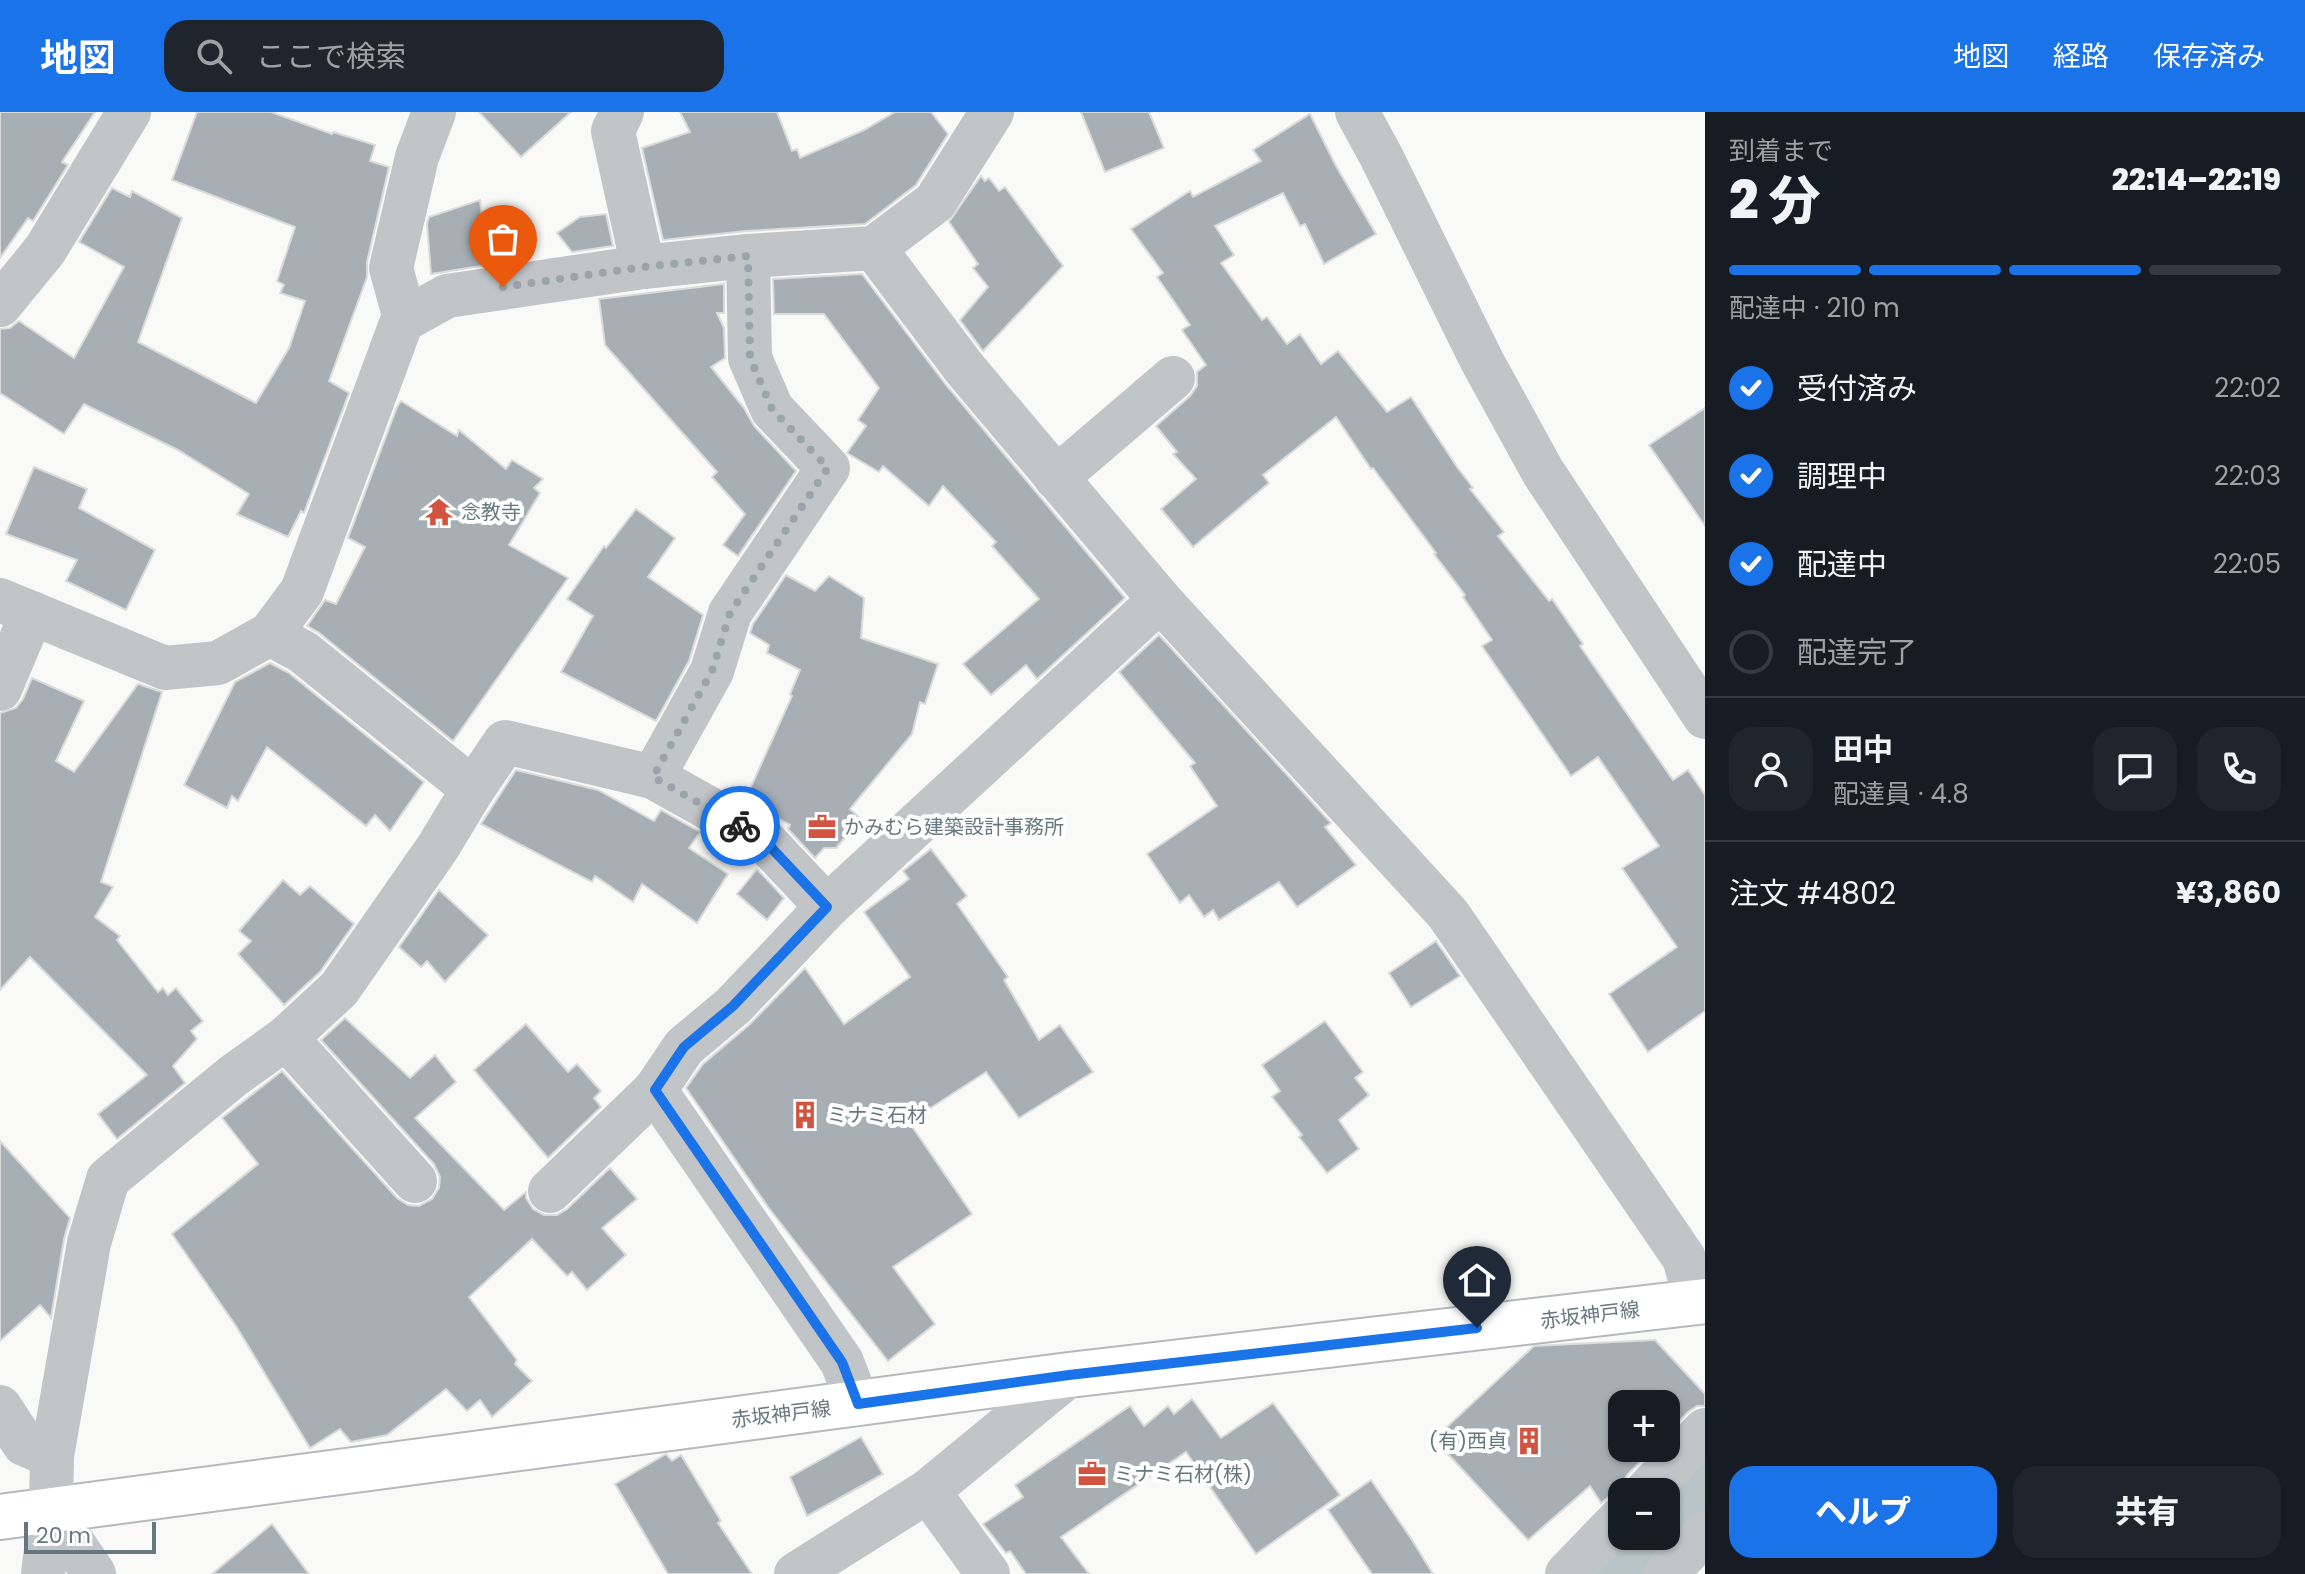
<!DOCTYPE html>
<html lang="ja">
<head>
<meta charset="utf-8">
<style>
  body { margin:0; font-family:Poppins,"Noto Sans JP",sans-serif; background:#20242c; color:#f1f3f6; height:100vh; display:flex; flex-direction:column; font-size:30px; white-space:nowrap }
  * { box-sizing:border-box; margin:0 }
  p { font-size:26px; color:#9ea1a6 }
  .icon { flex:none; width:44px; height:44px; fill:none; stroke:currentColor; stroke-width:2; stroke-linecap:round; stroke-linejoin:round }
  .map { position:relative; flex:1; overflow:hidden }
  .drawer { display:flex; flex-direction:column; background:#171b24; width:600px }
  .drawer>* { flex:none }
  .fabs { position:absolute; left:1608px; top:1278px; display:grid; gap:16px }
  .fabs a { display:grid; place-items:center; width:72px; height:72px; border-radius:16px; background:#171b24; box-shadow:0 2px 6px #0004; font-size:40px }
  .scale { position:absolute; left:24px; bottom:20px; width:132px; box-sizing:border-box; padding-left:8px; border:4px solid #67777f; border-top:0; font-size:22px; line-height:28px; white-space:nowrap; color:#67777f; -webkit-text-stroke:6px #fff; paint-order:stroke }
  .pin { position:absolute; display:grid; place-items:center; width:68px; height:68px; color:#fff; margin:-82px -34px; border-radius:50% 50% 50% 0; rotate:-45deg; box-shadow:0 0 8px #0007 }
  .pin .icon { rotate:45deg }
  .courier { position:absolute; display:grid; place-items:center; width:80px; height:80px; margin:-40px; border:6px solid #1a73e8; border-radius:50%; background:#fff; color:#222; box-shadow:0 2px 10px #0007 }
  .overview em { font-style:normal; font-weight:800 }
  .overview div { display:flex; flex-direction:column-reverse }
  .overview { display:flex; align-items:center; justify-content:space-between; height:136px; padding:0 24px }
  h1 { font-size:52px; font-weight:800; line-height:60px }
  .bar { display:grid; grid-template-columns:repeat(4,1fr); gap:12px 8px; align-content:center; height:96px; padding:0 24px }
  .bar i { height:10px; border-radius:6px; background:#363941 }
  .bar .selected { background:#1a73e8 }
  .bar p { grid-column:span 4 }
  .line { display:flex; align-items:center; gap:20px; padding:0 24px; border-top:2px solid #363941 }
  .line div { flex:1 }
  .round { display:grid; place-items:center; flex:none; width:84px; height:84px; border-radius:24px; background:#20242c }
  ol { padding:0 24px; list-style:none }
  li { display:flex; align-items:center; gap:24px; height:88px }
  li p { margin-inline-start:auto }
  li .icon { padding:8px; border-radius:50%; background:#1a73e8; color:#fff; stroke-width:4 }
  li:last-child { color:#9ea1a6 }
  li i { width:44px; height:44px; border:4px solid #363941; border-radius:50% }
  .button { display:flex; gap:16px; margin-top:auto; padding:16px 24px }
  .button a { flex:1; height:92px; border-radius:24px; background:#1a73e8; color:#fff; font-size:32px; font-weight:800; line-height:92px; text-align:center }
  .button a+a { background:#20242c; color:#f1f3f6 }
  header { display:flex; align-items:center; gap:48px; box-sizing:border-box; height:112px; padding:0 40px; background:#1a73e8; color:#fff }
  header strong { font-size:38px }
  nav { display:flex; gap:44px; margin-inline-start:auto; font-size:28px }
  .search { width:560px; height:72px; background:#20242c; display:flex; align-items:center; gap:20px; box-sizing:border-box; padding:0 28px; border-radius:24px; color:#9ea1a6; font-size:30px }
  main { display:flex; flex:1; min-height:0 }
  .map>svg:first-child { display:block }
</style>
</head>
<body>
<header>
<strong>地図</strong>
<div class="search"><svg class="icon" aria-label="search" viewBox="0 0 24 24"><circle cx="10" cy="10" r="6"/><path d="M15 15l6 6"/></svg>ここで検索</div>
<nav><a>地図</a><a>経路</a><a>保存済み</a></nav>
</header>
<main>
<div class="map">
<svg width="1705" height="1462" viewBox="0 0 1705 1462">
  <rect width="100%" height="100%" fill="#f9f9f7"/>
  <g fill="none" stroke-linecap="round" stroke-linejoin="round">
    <g stroke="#b8c4c7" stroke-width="78">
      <polyline points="1666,1413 1705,1368"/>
      <polyline points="1624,1462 1657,1424"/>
    </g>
  </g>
  <g fill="#a7afb4" stroke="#dbdbda" stroke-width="2">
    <polygon points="0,0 95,0 62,50 68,53 33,109 28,106 0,146"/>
    <polygon points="197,0 271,0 332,22 333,20 375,33 370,49 389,55 367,150 367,165 329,269 349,281 304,401 301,399 288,425 237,402 249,382 178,338 84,292 64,322 0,281 0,217 10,216 19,209 74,246 124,155 79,130 112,76 130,85 132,79 182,106 138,230 256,291 289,236 305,189 280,181 284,173 277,169 295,115 172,68"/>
    <polygon points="479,0 571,0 521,45"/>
    <polygon points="680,0 777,0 792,39 797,37 800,46 864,18 895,0 931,0 948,22 916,73 865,112 746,119 663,128 642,36 690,20"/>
    <polygon points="1081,0 1149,0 1164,36 1105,60"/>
    <polygon points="1310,2 1336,54 1376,122 1324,152 1305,112 1300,114 1283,81 1215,114 1234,143 1221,151 1262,208 1267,205 1287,232 1300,222 1321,252 1338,239 1387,300 1411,285 1457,355 1473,376 1470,377 1504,420 1498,424 1549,489 1552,487 1583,532 1580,534 1673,668 1688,658 1705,683 1705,899 1648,940 1609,882 1677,835 1622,756 1659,734 1598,645 1571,664 1482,534 1492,528 1463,485 1465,483 1434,442 1436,441 1373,356 1371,357 1336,305 1263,363 1269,371 1193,435 1161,397 1196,367 1173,342 1177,340 1156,314 1190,284 1197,274 1197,260 1206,253 1182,218 1190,213 1157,165 1163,161 1131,117 1190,79 1193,85 1261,49 1253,38"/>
    <polygon points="981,64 985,69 989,66 999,79 1005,75 1063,154 983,239 960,208 988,175 973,156 978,152 949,110"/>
    <polygon points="480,88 487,153 431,162 427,112 429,105"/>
    <polygon points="606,102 613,134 572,140 557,121 580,105"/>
    <polygon points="862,162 946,273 1125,486 1037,567 1026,553 991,583 963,552 1039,487 992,434 996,430 943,374 929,394 883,354 879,360 847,341 866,314 858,308 879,276 824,202 774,202 773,167"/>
    <polygon points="724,172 724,201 717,201 724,216 725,246 711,255 744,296 754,314 796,359 738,444 723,433 745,402 712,365 717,360 605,233 599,187"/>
    <polygon points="401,289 457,324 459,318 506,357 512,348 543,367 534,376 540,381 509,433 568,466 453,629 318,520 307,514 325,488 336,492 365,435 348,426 397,295"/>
    <polygon points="1705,296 1705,414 1649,333"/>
    <polygon points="34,355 87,377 79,396 155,438 126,498 66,469 77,448 6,422"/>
    <polygon points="636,397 675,426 648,465 703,503 689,549 656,609 561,560 593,504 567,487 604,434 606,436"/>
    <polygon points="786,463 815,479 829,464 864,486 861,526 938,552 925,592 920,590 912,622 850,697 861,707 836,736 824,736 815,746 788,717 790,713 745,688 792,584 790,582 800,558 767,541 769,533 750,521 753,512"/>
    <polygon points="1159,523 1331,711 1325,715 1356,753 1297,795 1279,770 1219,808 1213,798 1204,805 1189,783 1180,791 1147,742 1217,694 1190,654 1195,651 1119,560"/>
    <polygon points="270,551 289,561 424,670 390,719 375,703 366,714 267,635 238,689 232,684 227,696 184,673 235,570"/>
    <polygon points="32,566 84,589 56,649 74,660 138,572 162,580 101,770 113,775 95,805 120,824 117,828 158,880 163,876 168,883 176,876 203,909 191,919 197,927 173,954 185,971 117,1027 98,1002 147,963 30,845 0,878 0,601 16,596 23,587"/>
    <polygon points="516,658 598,678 654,709 661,698 700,720 689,736 728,762 697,811 642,772 633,790 595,764 592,770 481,712"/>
    <polygon points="931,737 967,784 957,792 1008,865 1004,868 1039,928 1060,913 1093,960 1019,1006 986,960 909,1010 972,1102 893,1155 935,1212 888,1249 768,1095 686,976 703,952 749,913 805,856 844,912 910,865 864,800 909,767 903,759"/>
    <polygon points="757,757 784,786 767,808 737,782"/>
    <polygon points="283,768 300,783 310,774 354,812 320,860 284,893 238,842 251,829 239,819"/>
    <polygon points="439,778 488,823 445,870 427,849 421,855 399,835"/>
    <polygon points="1436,829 1460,864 1411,895 1389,861"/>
    <polygon points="345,906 410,966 435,943 456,970 415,1006 504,1098 526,1080 526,1086 533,1097 544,1103 557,1103 567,1097 610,1056 637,1087 602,1116 626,1143 587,1178 572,1160 567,1164 532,1127 469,1185 517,1248 515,1252 532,1269 492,1305 480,1288 467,1299 446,1277 387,1323 351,1330 340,1317 310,1336 236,1214 172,1122 258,1052 222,1006 282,959 397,1086 408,1093 419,1094 432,1087 439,1076 440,1065 434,1052 321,928"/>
    <polygon points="1325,909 1363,960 1355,966 1369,983 1339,1008 1359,1037 1327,1061 1299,1025 1302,1023 1272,985 1280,979 1262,953"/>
    <polygon points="526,912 568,960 577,952 601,979 594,986 601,995 548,1046 474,958"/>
    <polygon points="0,1029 70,1106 64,1127 51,1206 40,1193 0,1229"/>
    <polygon points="1655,1228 1705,1282 1705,1294 1697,1294 1688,1300 1666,1323 1666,1292 1622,1292 1622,1336 1653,1336 1627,1363 1622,1373 1622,1381 1614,1381 1601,1391 1590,1374 1528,1428 1434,1327 1534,1234"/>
    <polygon points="1192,1287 1221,1326 1273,1291 1340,1383 1256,1442 1186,1340 1061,1425 1089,1462 1026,1462 1010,1439 1006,1441 983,1412 1023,1385 1015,1373 1130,1294 1144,1314 1168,1294 1174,1302"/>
    <polygon points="861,1325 883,1362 807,1404 790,1365"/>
    <polygon points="666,1342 672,1349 681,1343 721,1409 718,1411 752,1462 668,1462 615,1372"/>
    <polygon points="1371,1368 1412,1428 1433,1462 1372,1462 1328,1398"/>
    <polygon points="272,1412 309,1462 212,1462"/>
  </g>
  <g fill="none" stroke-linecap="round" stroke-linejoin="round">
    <defs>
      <polyline id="secondary" points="0,1405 1069,1263 1705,1189"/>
    </defs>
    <use href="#secondary" stroke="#b4b9bd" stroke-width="48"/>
    <g stroke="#c1c5c8" stroke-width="44">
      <polyline points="622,0 613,19 643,155"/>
      <polyline points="1357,0 1381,44 1482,249 1543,360 1705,605"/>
      <polyline points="874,136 965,257 1160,488 1448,802 1684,1146 1697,1191"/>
      <polyline points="0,193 45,138 129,0"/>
      <polyline points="405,207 391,156 417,45 434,0"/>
      <polyline points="1056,366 1173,266"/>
      <polyline points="0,488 165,556 218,551 270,522 302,479 402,209 447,184 643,155 748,144 874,136 935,90 992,0"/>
      <polyline points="0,577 32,501"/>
      <polyline points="653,665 712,559 730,501 828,356 772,297 750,246 748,144"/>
      <polyline points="473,677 505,630 653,665 762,726 827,795"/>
      <polyline points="286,926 415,1069"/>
      <polyline points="550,1079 655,978"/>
      <polyline points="858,1292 842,1250 655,978 684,935 733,894 827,795 1160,488"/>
      <polyline points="0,1295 24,1332 52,1344"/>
      <polyline points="928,1379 988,1462"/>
      <polyline points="1646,1380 1705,1318"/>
      <polyline points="51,1398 94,1462"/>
      <polyline points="43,1462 51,1398 52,1344 89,1131 108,1067 233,964 286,926 339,877 438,735 473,677 303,540 270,522"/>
      <polyline points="1567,1462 1622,1405"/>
      <polyline points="1666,1462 1705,1421"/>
    </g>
    <polyline stroke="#c1c5c8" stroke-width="44" points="796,1462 928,1379 1069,1263"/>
    <use href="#secondary" stroke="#fff" stroke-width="44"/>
  </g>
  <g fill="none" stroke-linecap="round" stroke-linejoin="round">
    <polyline stroke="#9aa4a9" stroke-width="8" stroke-dasharray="0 14.4" points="503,175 643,155 748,144 750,246 772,297 828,356 730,501 712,559 653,665 740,714"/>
    <polyline stroke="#1a73e8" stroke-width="10" points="740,714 762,726 827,795 733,894 684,935 655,978 842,1250 858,1292 1069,1263 1477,1216"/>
  </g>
  <defs>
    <symbol id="temple-bare" viewBox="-9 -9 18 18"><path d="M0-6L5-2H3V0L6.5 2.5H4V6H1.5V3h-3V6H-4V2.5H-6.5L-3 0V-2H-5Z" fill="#d15340" stroke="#fff" stroke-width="2.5" paint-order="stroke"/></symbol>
    <symbol id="office-bare" viewBox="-9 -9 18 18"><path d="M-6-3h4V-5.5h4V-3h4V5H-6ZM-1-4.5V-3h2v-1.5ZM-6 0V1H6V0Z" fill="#d15340" stroke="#fff" stroke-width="2.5" paint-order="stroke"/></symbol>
    <symbol id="building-bare" viewBox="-9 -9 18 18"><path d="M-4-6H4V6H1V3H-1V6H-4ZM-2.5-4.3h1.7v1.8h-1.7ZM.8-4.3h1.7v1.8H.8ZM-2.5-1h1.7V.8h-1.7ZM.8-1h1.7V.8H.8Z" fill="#d15340" stroke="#fff" stroke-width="2.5" paint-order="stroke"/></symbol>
  </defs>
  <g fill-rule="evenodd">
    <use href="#temple-bare" x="419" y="380" width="40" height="40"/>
    <use href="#office-bare" x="802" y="695" width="40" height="40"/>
    <use href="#building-bare" x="785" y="983" width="40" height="40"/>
    <use href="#building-bare" x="1509" y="1309" width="40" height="40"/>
    <use href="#office-bare" x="1072" y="1342" width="40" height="40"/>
  </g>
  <g text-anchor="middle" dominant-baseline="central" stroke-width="8" stroke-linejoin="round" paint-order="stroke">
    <g font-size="20" fill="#67777f" stroke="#fff" text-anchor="start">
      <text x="461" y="400">念教寺</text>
      <text x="844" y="715">かみむら建築設計事務所</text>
      <text x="827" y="1003">ミナミ石材</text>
      <text x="1507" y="1329" text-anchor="end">(有)西貞</text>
      <text x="1114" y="1362">ミナミ石材(株)</text>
    </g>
    <g font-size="20" fill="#67777f" stroke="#fff">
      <text transform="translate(1590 1203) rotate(-7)">赤坂神戸線</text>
      <text transform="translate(781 1302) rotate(-7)">赤坂神戸線</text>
    </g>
  </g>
</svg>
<div class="fabs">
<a>+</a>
<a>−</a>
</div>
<div class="scale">20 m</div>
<div class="pin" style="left:503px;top:175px;background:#ea580c"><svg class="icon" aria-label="bag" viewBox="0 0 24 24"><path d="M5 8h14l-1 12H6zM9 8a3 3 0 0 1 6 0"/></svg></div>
<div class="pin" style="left:1477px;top:1216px;background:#1f2937"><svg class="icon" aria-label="home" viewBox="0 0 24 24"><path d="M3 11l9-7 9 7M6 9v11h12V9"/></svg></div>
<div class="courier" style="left:740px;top:714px"><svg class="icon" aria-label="bike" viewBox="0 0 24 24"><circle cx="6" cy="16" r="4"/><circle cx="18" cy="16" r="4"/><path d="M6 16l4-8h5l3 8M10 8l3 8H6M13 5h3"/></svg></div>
</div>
<section class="drawer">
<div class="overview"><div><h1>2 分</h1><p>到着まで</p></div><em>22:14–22:19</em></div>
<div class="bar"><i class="selected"></i><i class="selected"></i><i class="selected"></i><i></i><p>配達中 · 210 m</p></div>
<ol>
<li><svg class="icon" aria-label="check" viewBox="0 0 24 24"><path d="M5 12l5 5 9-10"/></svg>受付済み<p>22:02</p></li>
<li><svg class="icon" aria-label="check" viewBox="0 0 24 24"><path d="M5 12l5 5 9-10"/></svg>調理中<p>22:03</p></li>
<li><svg class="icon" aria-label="check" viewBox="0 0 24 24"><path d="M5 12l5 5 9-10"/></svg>配達中<p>22:05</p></li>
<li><i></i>配達完了</li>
</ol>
<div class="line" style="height:144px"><a class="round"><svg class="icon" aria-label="person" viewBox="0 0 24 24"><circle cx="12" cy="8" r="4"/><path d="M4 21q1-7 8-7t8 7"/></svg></a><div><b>田中</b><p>配達員 · 4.8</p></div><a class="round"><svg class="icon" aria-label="chat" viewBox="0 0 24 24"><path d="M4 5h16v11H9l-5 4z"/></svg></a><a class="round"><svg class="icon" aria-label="phone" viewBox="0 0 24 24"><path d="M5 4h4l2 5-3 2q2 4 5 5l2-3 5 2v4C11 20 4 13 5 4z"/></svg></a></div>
<div class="line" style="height:104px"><div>注文 #4802</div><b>¥3,860</b></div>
<div class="button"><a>ヘルプ</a><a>共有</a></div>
</section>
</main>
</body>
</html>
